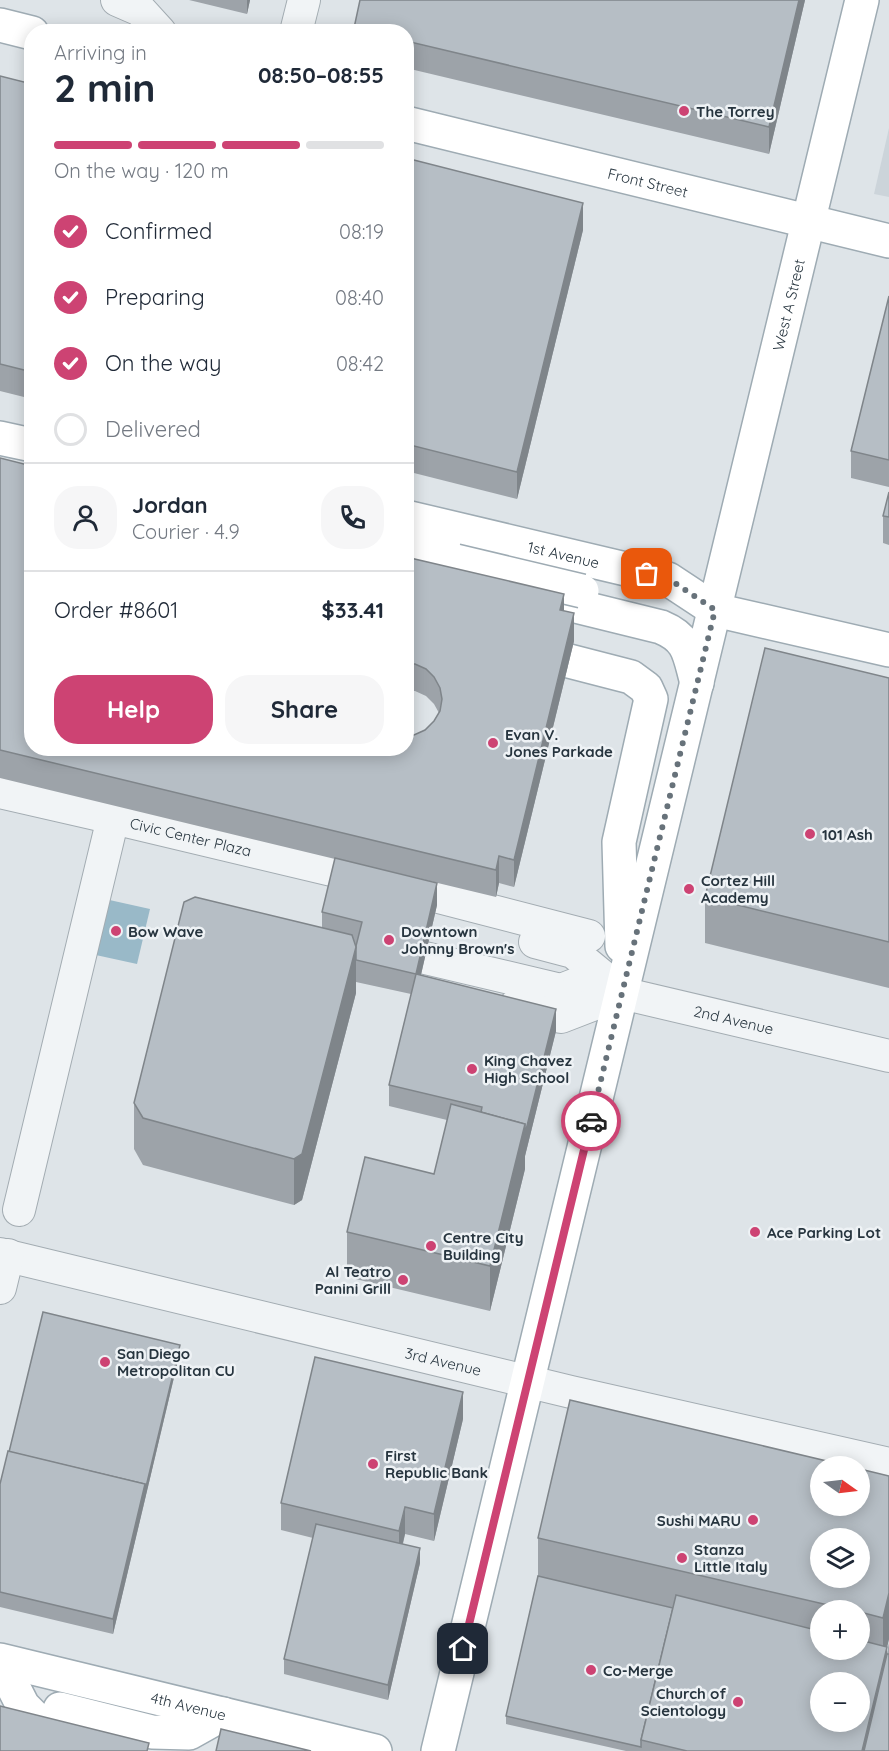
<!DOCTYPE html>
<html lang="en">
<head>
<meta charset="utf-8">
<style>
  body { margin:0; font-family:Quicksand,sans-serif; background:#f6f6f7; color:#1f2937; height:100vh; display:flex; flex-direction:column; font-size:22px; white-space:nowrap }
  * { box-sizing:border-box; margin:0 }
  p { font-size:20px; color:#747a83 }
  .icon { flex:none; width:33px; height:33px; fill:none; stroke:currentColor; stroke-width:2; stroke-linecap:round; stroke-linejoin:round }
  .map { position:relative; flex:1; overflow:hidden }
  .panel { position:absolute; left:24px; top:24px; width:390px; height:732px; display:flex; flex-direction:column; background:#fff; border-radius:24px; box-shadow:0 3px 15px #0003 }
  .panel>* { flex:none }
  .needle { width:39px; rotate:104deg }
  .controls { position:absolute; left:810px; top:1456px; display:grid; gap:12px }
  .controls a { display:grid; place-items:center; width:60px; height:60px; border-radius:50%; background:#fff; box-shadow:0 3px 15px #0003; font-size:30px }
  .pin { position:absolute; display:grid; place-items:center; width:51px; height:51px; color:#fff; margin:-26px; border-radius:12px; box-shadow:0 3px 9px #0006 }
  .courier { position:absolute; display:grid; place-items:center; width:60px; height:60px; margin:-30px; border:4px solid #cd4373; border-radius:50%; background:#fff; color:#222; box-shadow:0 2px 8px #0007 }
  .overview em { font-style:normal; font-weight:700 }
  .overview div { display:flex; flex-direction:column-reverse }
  .overview { display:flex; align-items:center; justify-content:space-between; height:102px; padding:0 30px }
  h1 { font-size:39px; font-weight:700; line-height:45px }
  .bar { display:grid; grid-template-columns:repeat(4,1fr); gap:9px 6px; align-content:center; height:72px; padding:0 30px }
  .bar i { height:8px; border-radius:4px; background:#e0e1e3 }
  .bar .selected { background:#cd4373 }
  .bar p { grid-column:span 4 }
  .line { display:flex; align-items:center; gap:15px; padding:0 30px; border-top:2px solid #e0e1e3 }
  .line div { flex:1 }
  .round { display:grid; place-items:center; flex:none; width:63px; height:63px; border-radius:24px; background:#f6f6f7 }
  ol { padding:0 30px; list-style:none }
  li { display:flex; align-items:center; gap:18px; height:66px }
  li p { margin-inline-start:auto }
  li .icon { padding:6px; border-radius:50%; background:#cd4373; color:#fff; stroke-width:4 }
  li:last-child { color:#747a83 }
  li i { width:33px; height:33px; border:3px solid #e0e1e3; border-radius:50% }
  .action { display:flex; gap:12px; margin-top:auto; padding:12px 30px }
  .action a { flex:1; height:69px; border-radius:24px; background:#cd4373; color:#fff; font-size:24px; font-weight:700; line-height:69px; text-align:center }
  .action a+a { background:#f6f6f7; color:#1f2937 }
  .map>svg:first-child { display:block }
</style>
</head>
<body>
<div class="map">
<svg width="889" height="1751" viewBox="0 0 889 1751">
  <rect width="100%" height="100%" fill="#dee4e8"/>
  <polygon fill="#ccd4da" points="889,128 889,197 874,194"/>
  <polygon fill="#99b9c8" points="96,897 150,909 137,964 82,952"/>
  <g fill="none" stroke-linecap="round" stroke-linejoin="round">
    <defs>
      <g id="minor">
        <polyline points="117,0 140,10 160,32"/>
        <polyline points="296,32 304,0"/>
        <polyline points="0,792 113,818"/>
        <polyline points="535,942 573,952 618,989"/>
        <polyline points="425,958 561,990 579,983"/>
        <path id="s1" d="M 579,983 L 889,1056"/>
        <polyline points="515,1006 561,1017 623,993"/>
        <path id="s2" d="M 19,1210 L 113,818 L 361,877 L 589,936"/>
        <path id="s3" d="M 0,1254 L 571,1392 L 889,1464"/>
        <polyline points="0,1288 8,1255"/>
      </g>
      <g id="major">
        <polyline points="0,25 32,33"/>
        <path id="s4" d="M 406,123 L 889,241"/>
        <polyline points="0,438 32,445"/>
        <path id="s5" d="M 406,517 L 668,579 L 715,610 L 889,650"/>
        <polyline points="406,549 456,561"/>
        <path d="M 527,594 L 661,627 C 690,639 689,655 697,683"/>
        <polyline points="569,661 631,677 646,688 651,699 619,842 622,946"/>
        <path id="s6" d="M 0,1660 L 375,1751"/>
        <polyline points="0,1661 23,1706 35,1718 71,1730"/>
        <polyline points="60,1709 152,1732 189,1733 223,1714"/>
        <path id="s7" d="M 438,1751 L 862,0"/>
      </g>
    </defs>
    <use href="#minor" stroke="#a3acb2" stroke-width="34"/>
    <use href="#major" stroke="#9eabb3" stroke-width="36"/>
    <use href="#minor" stroke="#f1f4f6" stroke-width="32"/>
    <use href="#major" stroke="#fff" stroke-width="33"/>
    <defs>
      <polyline id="major-bridge" points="456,561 582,591"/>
    </defs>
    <use href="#major-bridge" stroke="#9eabb3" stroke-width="36" stroke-linecap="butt"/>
    <use href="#major-bridge" stroke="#fff" stroke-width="33"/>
  </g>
  <g fill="#9da3a9" fill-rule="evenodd">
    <polygon points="189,0 250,0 247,14"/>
    <polygon points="360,0 805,0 769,154 406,68 406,32 354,32"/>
    <polygon points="0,76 32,84 32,399 0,391"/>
    <polygon points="406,158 583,230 517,499 406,471"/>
    <polygon points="889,296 889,487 851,478 851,451"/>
    <polygon points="0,458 406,748 414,735 425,730 434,721 439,713 434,704 426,696 415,691 406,691 406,557 564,611 574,641 514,887 499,883 496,897 392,872 437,905 421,975 556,1031 525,1156 525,1169 490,1311 347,1277 347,1232 434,1174 447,1120 389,1106 389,1085 411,994 356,982 356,993 302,1200 294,1205 143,1165 134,1149 134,1103 322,928 322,912 335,859 0,778"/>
    <polygon points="883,516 889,517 889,545 883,543"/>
    <polygon points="889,678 889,988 705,943 705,897"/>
    <polygon points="180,1352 113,1634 0,1607 0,1484 9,1452"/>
    <polygon points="463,1419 434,1541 405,1534 403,1544 420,1563 388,1700 284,1674 284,1659 313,1538 281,1530 281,1503"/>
    <path d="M 889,1476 L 889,1639 L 887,1647 L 887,1654 L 889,1642 L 889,1751 L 626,1751 L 506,1724 L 506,1716 L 538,1576 L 538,1538 ZM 820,1611 L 860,1611 L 860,1650 L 820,1650 Z"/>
  </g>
  <g fill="#7f858a">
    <polygon points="247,0 250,0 247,14"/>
    <polygon points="799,0 805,0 769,154 769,127"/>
    <polygon points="583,203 583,230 517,499 517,472"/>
    <polygon points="564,594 564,621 560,610"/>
    <polygon points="574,613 574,641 514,887 514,860"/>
    <polygon points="499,856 499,883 496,897 496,870"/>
    <polygon points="437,883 437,905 416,996 416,974"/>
    <polygon points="356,947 356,993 302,1200 294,1205 294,1159"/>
    <polygon points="556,1009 556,1031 525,1156 525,1169 490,1311 490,1266 525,1124"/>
    <polygon points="180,1345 180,1352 113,1634 113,1619 145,1484"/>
    <polygon points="463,1392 463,1419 434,1541 434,1514"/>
    <polygon points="405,1507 405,1534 399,1558 399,1531"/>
    <polygon points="420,1548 420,1563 388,1700 388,1685"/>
    <polygon points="889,1593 889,1639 883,1664 883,1618"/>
    <polygon points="887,1647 887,1668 867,1751 862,1751"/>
  </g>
  <g fill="#b6bec5" stroke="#7f858a" stroke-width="1.5" fill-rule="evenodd">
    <polygon points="360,0 799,0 769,127 406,41 406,32 367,32 354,28"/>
    <polygon points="0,76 32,84 32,372 0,364"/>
    <polygon points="406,158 583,203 517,472 406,444"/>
    <polygon points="889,296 889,460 851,451"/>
    <polygon points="0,458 32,466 32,748 406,748 406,735 414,735 425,730 434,721 440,711 442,699 440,688 434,677 426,669 415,664 406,664 406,557 564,594 560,610 574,613 514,860 499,856 496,870 0,750"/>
    <polygon points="889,492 889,517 883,516"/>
    <polygon points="765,648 889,678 889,942 705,897"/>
    <polygon points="335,858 437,883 416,974 556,1009 525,1134 525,1124 481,1112 482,1107 389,1085 416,974 356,960 356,946 362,922 322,912"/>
    <polygon points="195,897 352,935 356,947 302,1154 294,1159 143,1118 134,1103 184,902"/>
    <polygon points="451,1104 525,1124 490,1266 347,1232 365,1157 434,1174"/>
    <polygon points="43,1312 180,1345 145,1491 145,1484 9,1452"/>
    <polygon points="315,1357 463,1392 434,1514 405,1507 399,1531 281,1503"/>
    <path d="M 570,1400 L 852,1467 L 820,1467 L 820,1506 L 860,1506 L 860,1469 L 889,1476 L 889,1593 L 883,1618 L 860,1612 L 860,1611 L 854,1611 L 538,1538 ZM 820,1539 L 860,1539 L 860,1578 L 820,1578 Z"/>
    <polygon points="8,1451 145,1484 113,1619 0,1592 0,1484"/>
    <polygon points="316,1524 420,1548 388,1685 284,1659"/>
    <polygon points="538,1576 673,1608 641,1740 641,1747 506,1716"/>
    <path d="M 676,1595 L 820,1631 L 820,1650 L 860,1650 L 860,1640 L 887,1647 L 862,1751 L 687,1751 L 641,1740 ZM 820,1683 L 860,1683 L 860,1722 L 820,1722 Z"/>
    <polygon points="887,1654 889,1654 889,1751 864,1751"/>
    <polygon points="0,1706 149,1743 147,1751 0,1751"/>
    <polygon points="221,1729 311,1751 216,1751"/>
  </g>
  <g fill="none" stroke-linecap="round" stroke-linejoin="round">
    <polyline stroke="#67727a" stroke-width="6" stroke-dasharray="0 10.8" points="591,1121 715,610 669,579 647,574"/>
    <polyline stroke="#cd4373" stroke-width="8" points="463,1649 591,1121"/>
  </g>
  <g fill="#cd4373" stroke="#eef2f5" stroke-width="2">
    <circle cx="684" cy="111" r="6"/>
    <circle cx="493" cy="743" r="6"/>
    <circle cx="810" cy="834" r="6"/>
    <circle cx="689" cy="889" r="6"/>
    <circle cx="116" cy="931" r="6"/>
    <circle cx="389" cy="940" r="6"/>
    <circle cx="472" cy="1069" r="6"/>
    <circle cx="755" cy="1232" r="6"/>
    <circle cx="431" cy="1246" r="6"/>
    <circle cx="403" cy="1280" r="6"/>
    <circle cx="105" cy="1362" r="6"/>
    <circle cx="373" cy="1464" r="6"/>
    <circle cx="753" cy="1520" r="6"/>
    <circle cx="682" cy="1558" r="6"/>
    <circle cx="591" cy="1670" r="6"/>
    <circle cx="738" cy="1702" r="6"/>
  </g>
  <g text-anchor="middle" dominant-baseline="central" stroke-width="5" stroke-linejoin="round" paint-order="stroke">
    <g font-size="15" font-weight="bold" fill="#27353f" stroke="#eef2f5" text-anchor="start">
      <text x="696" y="111">The Torrey</text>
      <text x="505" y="734">Evan V.<tspan x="505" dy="17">Jones Parkade</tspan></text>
      <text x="822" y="834">101 Ash</text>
      <text x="701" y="880">Cortez Hill<tspan x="701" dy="17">Academy</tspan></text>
      <text x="128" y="931">Bow Wave</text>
      <text x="401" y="931">Downtown<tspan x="401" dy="17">Johnny Brown's</tspan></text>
      <text x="484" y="1060">King Chavez<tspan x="484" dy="17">High School</tspan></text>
      <text x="767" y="1232">Ace Parking Lot</text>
      <text x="443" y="1237">Centre City<tspan x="443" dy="17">Building</tspan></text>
      <text x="391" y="1271" text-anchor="end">Al Teatro<tspan x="391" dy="17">Panini Grill</tspan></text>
      <text x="117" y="1353">San Diego<tspan x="117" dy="17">Metropolitan CU</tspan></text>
      <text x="385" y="1455">First<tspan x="385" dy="17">Republic Bank</tspan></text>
      <text x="741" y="1520" text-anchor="end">Sushi MARU</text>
      <text x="694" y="1549">Stanza<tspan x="694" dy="17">Little Italy</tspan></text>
      <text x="603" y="1670">Co-Merge</text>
      <text x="726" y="1693" text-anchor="end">Church of<tspan x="726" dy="17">Scientology</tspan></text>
    </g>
    <g font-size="15" fill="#27353f" stroke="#eef2f5">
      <text stroke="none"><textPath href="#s4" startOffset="249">Front Street</textPath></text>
      <text stroke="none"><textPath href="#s7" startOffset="1488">West A Street</textPath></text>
      <text stroke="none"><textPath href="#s5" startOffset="162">1st Avenue</textPath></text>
      <text stroke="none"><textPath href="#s2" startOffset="483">Civic Center Plaza</textPath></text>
      <text stroke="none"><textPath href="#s1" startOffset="159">2nd Avenue</textPath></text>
      <text stroke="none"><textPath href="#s3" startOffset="456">3rd Avenue</textPath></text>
      <text stroke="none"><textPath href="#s6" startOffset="194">4th Avenue</textPath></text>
    </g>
  </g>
</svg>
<div class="controls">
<a><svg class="needle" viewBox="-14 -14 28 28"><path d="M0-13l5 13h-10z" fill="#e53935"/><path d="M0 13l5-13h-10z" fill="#747a83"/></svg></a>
<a><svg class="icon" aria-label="layers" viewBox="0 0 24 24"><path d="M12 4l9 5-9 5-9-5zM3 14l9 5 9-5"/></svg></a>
<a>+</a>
<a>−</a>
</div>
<div class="pin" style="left:647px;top:574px;background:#ea580c"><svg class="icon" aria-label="bag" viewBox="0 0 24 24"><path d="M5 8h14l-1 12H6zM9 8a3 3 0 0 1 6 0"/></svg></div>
<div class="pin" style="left:463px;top:1649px;background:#1f2937"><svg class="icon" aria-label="home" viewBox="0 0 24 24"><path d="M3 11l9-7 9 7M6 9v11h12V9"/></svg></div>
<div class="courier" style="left:591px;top:1121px"><svg class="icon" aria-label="car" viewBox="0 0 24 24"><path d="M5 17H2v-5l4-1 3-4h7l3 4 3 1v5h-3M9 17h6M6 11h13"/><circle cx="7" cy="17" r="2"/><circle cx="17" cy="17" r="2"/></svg></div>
<section class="panel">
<div class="overview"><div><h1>2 min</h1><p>Arriving in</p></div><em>08:50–08:55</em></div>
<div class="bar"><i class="selected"></i><i class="selected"></i><i class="selected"></i><i></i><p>On the way · 120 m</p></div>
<ol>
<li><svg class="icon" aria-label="check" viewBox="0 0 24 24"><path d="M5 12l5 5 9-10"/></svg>Confirmed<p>08:19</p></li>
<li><svg class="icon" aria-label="check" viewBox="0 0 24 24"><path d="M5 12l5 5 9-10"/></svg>Preparing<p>08:40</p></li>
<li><svg class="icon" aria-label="check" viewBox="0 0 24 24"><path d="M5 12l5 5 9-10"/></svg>On the way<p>08:42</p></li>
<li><i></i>Delivered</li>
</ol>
<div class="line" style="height:108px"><a class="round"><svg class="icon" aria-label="person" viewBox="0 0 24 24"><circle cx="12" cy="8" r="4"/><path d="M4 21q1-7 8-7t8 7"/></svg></a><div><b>Jordan</b><p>Courier · 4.9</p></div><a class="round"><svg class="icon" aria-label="phone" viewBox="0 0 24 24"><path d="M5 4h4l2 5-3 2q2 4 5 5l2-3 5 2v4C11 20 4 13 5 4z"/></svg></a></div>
<div class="line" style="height:78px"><div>Order #8601</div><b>$33.41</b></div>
<div class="action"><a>Help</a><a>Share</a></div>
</section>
</div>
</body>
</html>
